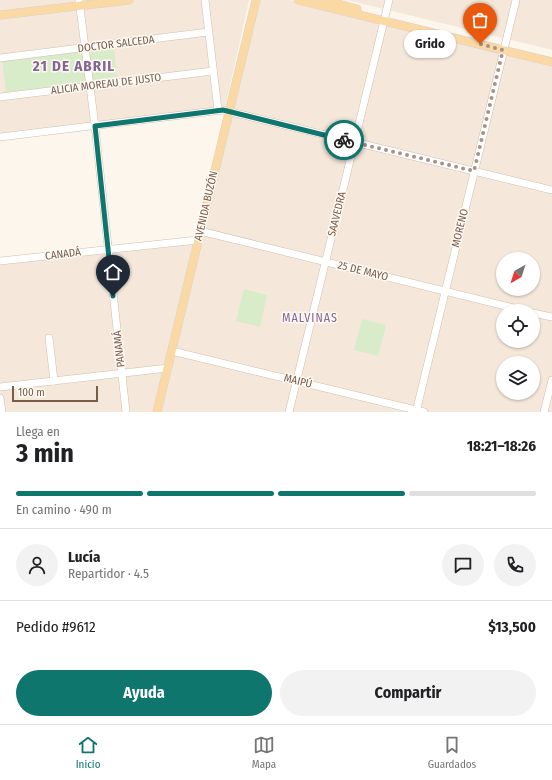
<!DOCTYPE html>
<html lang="es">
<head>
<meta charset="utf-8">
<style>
  body { margin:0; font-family:"Fira Sans Condensed",sans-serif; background:#f2f2f2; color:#202124; height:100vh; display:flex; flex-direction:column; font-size:15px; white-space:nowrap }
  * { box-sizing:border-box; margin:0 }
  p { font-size:13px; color:#757577 }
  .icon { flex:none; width:22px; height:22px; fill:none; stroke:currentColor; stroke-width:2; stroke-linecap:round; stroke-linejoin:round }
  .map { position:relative; height:412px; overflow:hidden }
  .sheet { display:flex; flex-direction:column; background:#fff; flex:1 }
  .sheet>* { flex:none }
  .needle { width:26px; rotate:219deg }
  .tools { position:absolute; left:496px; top:252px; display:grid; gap:8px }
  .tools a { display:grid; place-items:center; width:44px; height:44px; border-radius:50%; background:#fff; box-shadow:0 1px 3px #0004; font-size:20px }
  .scale { position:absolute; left:12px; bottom:10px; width:86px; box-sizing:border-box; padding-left:4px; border:2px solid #7a5c4d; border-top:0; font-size:11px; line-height:14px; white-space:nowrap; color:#7a5c4d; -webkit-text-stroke:3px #fffaf3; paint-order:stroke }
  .pin { position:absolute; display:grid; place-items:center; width:34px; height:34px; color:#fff; margin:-41px -17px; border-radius:50% 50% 50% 0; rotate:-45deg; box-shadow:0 0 4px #0007 }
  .pin .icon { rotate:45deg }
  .courier { position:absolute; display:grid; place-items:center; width:40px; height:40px; margin:-20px; border:3px solid #0f766e; border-radius:50%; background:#fff; color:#222; box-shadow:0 1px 5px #0007 }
  .bubble { position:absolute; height:28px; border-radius:14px; background:#fff; box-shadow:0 1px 3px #0004; font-size:13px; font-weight:700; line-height:28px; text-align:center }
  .headline em { font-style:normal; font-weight:700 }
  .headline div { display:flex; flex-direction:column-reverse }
  .headline { display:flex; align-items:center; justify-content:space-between; height:68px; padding:0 16px }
  h1 { font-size:26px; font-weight:700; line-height:30px }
  .bar { display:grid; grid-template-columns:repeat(4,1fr); gap:6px 4px; align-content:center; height:48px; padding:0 16px }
  .bar i { height:5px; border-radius:3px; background:#e0e0e0 }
  .bar .selected { background:#0f766e }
  .bar p { grid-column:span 4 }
  .line { display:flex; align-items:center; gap:10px; padding:0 16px; border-top:1px solid #e0e0e0 }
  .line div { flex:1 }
  .round { display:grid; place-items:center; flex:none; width:42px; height:42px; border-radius:21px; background:#f2f2f2 }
  .button { display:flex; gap:8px; margin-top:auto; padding:8px 16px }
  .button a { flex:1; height:46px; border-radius:24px; background:#0f766e; color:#fff; font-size:16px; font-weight:700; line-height:46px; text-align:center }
  .button a+a { background:#f2f2f2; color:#202124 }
  .tabs { display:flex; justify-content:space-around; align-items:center; height:56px; border-top:1px solid #e0e0e0; background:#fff; font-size:11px; color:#757577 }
  .tabs a { display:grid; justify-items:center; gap:2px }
  .tabs .selected { color:#0f766e }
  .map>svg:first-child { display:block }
</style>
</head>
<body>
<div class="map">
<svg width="552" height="412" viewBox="0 0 552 412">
  <rect width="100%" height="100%" fill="#fdf6ec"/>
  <g fill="#f5e8da" fill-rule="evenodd">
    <polygon points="0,0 249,0 225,108 0,134"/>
    <path d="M 253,0 L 289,0 L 552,65 L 552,412 L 0,412 L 0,265 L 194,243 ZM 503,259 L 533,259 L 533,289 L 503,289 ZM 503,311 L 533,311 L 533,341 L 503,341 ZM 503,363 L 533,363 L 533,393 L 503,393 Z"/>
    <polygon points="347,0 552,0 552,50"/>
  </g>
  <g fill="#d8ecc9">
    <polygon points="114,48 117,79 93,82 89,51"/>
    <polygon points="82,50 86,83 6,92 2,60"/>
    <polygon points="244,289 267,295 260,327 236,321"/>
    <polygon points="362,319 386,325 378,356 354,350"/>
  </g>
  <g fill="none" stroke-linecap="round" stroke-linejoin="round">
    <defs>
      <g id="minor">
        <polyline points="79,0 95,126 126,412"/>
        <polyline points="205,0 218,110"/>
        <polyline points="0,58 208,32"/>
        <polyline points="0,97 213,71"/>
        <polyline points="0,137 223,110 552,190"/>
        <polyline points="200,231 526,311"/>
        <polyline points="0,261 198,240"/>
        <polyline points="533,313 552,317"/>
        <polyline points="49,338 54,381"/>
        <polyline points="172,351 424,412"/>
        <polyline points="0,387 168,368"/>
        <polyline points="0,398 2,412"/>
        <polyline points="289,412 389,0"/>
        <polyline points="416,412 516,0"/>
        <polyline points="544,412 552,380"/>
      </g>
      <g id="major">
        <polyline points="298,0 552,62"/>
        <polyline points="323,0 357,9"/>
        <polyline points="0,15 129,0"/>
        <polyline points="157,412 256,0"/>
      </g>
    </defs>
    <use href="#minor" stroke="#d1beb0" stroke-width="8"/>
    <use href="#major" stroke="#dad1cd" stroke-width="9"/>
    <use href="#minor" stroke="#fff" stroke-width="7"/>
    <use href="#major" stroke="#fbd9a5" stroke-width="8"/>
  </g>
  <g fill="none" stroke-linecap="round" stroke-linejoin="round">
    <polyline stroke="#a89285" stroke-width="4" stroke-dasharray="0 7.2" points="344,140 474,171 503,50 480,44"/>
    <polyline stroke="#0f766e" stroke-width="5" points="113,296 95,126 223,110 344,140"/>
  </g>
  <g text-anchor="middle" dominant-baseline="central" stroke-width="3" stroke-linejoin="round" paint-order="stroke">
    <g font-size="11" fill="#7a5c4d" stroke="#fffaf3">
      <text transform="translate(116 44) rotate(-7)">DOCTOR SALCEDA</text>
      <text transform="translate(106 84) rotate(-7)">ALICIA MOREAU DE JUSTO</text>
      <text transform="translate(206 206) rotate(-77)">AVENIDA BUZÓN</text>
      <text transform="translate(337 214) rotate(-76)">SAAVEDRA</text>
      <text transform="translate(460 228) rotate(-76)">MORENO</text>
      <text transform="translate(63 254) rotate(-7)">CANADÁ</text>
      <text transform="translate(363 271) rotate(14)">25 DE MAYO</text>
      <text transform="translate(119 349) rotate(-96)">PANAMÁ</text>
      <text transform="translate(298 381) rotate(14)">MAIPÚ</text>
    </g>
    <g font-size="12" letter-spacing="1" fill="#846695" stroke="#fffaf3">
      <text x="310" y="318">MALVINAS</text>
    </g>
    <g font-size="15" font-weight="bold" letter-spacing="1" fill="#846695" stroke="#fffaf3">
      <text x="74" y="66">21 DE ABRIL</text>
    </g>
  </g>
</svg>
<div class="tools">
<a><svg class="needle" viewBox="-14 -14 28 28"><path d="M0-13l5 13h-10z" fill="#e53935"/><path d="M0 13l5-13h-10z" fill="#757577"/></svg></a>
<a><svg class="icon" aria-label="locate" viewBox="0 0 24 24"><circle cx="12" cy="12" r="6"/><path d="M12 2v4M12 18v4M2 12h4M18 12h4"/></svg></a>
<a><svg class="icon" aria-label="layers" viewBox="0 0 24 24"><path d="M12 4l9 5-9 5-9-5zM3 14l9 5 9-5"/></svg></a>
</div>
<div class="scale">100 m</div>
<div class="pin" style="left:480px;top:44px;background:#ea580c"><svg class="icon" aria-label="bag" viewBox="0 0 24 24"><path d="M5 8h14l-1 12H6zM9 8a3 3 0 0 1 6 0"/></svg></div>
<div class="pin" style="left:113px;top:296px;background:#1f2937"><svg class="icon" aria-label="home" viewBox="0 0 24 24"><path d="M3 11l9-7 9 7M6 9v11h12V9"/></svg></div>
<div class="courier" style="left:344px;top:140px"><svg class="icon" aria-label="bike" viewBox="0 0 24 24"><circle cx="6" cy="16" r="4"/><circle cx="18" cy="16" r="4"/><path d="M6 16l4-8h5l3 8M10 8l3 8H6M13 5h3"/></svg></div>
<div class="bubble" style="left:404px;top:30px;width:52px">Grido</div>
</div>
<section class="sheet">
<div class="headline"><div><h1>3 min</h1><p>Llega en</p></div><em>18:21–18:26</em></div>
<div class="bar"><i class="selected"></i><i class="selected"></i><i class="selected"></i><i></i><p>En camino · 490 m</p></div>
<div class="line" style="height:72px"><a class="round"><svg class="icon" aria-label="person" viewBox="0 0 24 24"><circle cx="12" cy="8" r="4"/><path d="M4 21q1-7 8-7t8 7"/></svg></a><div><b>Lucía</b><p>Repartidor · 4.5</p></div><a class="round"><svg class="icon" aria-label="chat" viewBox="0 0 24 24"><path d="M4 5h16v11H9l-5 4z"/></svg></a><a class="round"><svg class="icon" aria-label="phone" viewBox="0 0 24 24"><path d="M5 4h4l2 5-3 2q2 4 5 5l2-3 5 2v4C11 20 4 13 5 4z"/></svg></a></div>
<div class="line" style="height:52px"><div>Pedido #9612</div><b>$13,500</b></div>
<div class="button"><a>Ayuda</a><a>Compartir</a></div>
</section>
<nav class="tabs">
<a class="selected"><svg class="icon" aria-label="home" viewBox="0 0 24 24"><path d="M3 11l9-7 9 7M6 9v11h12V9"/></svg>Inicio</a>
<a><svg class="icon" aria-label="map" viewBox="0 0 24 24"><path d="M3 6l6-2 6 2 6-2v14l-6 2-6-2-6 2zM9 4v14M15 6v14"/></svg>Mapa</a>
<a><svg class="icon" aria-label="saved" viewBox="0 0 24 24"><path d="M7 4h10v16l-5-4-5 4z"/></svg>Guardados</a>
</nav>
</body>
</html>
